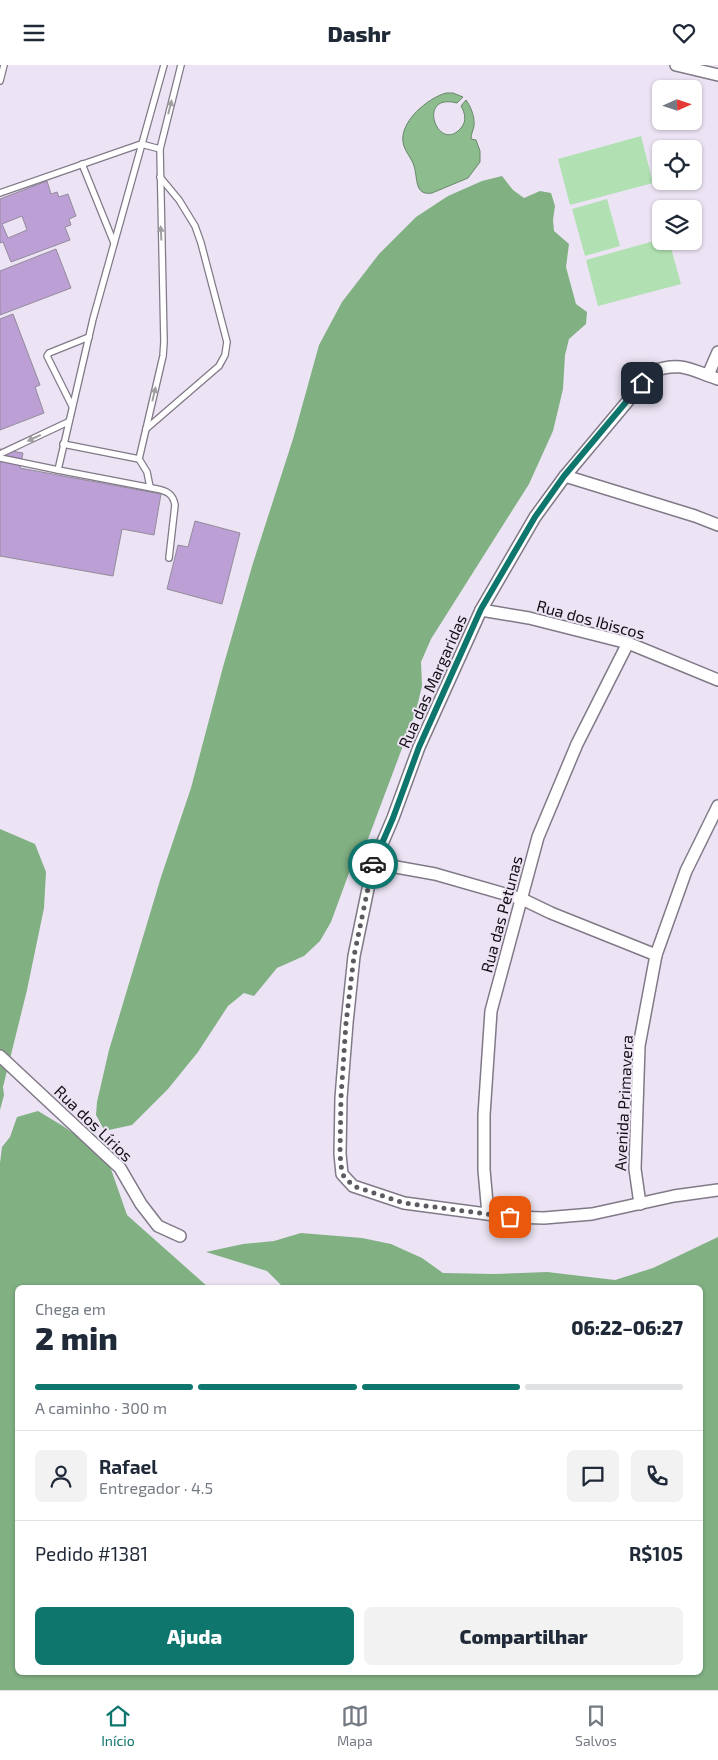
<!DOCTYPE html>
<html lang="pt">
<head>
<meta charset="utf-8">
<style>
  body { margin:0; font-family:"Exo 2",sans-serif; background:#f2f2f3; color:#1f2937; height:100vh; display:flex; flex-direction:column; font-size:19px; white-space:nowrap }
  * { box-sizing:border-box; margin:0 }
  p { font-size:16px; color:#747a83 }
  .icon { flex:none; width:28px; height:28px; fill:none; stroke:currentColor; stroke-width:2; stroke-linecap:round; stroke-linejoin:round }
  .map { position:relative; flex:1; overflow:hidden }
  .side { position:absolute; left:15px; top:1220px; width:688px; height:390px; display:flex; flex-direction:column; background:#fff; border-radius:8px; box-shadow:0 1px 4px #0004 }
  .side>* { flex:none }
  .needle { width:32px; rotate:87deg }
  .tools { position:absolute; left:652px; top:15px; display:grid; gap:10px }
  .tools a { display:grid; place-items:center; width:50px; height:50px; border-radius:8px; background:#fff; box-shadow:0 1px 4px #0004; font-size:25px }
  .pin { position:absolute; display:grid; place-items:center; width:42px; height:42px; color:#fff; margin:-21px; border-radius:10px; box-shadow:0 2px 8px #0006 }
  .courier { position:absolute; display:grid; place-items:center; width:50px; height:50px; margin:-25px; border:4px solid #0f766e; border-radius:50%; background:#fff; color:#222; box-shadow:0 1px 6px #0007 }
  .head em { font-style:normal; font-weight:800 }
  .head div { display:flex; flex-direction:column-reverse }
  .head { display:flex; align-items:center; justify-content:space-between; height:85px; padding:0 20px }
  h1 { font-size:32px; font-weight:800; line-height:38px }
  .bar { display:grid; grid-template-columns:repeat(4,1fr); gap:8px 5px; align-content:center; height:60px; padding:0 20px }
  .bar i { height:6px; border-radius:4px; background:#e0e1e3 }
  .bar .current { background:#0f766e }
  .bar p { grid-column:span 4 }
  .line { display:flex; align-items:center; gap:12px; padding:0 20px; border-top:1px solid #e0e1e3 }
  .line div { flex:1 }
  .round { display:grid; place-items:center; flex:none; width:52px; height:52px; border-radius:8px; background:#f2f2f3 }
  .primary-button { display:flex; gap:10px; margin-top:auto; padding:10px 20px }
  .primary-button a { flex:1; height:58px; border-radius:8px; background:#0f766e; color:#fff; font-size:20px; font-weight:800; line-height:58px; text-align:center }
  .primary-button a+a { background:#f2f2f3; color:#1f2937 }
  header { display:flex; justify-content:space-between; align-items:center; height:65px; padding:0 20px; background:#fff; font-size:22px; font-weight:800 }
  .tabs { display:flex; justify-content:space-around; align-items:center; height:70px; border-top:1px solid #e0e1e3; background:#fff; font-size:14px; color:#747a83 }
  .tabs a { display:grid; justify-items:center; gap:2px }
  .tabs .current { color:#0f766e }
  .map>svg:first-child { display:block }
</style>
</head>
<body>
<header><svg class="icon" aria-label="menu" viewBox="0 0 24 24"><path d="M4 6h16M4 12h16M4 18h16"/></svg>Dashr<svg class="icon" aria-label="heart" viewBox="0 0 24 24"><path d="M12 20l-8-8c-3-5 5-10 8-4 3-6 11-1 8 4z"/></svg></header>
<div class="map">
<svg width="718" height="1625" viewBox="0 0 718 1625">
  <rect width="100%" height="100%" fill="#ece4f4"/>
  <g fill="#b1e1b2">
    <polygon points="641,71 653,118 570,140 558,94"/>
    <polygon points="607,134 620,181 585,191 572,144"/>
    <polygon points="661,174 661,176 669,176 681,219 598,241 586,195"/>
  </g>
  <g fill="#81b083">
    <polygon points="502,111 513,125 524,133 540,126 551,128 555,141 553,155 554,166 569,179 566,202 576,239 587,247 586,259 569,274 565,290 563,324 553,366 529,419 431,574 421,597 422,621 416,646 368,774 349,808 331,857 320,876 304,891 277,903 254,931 244,928 228,941 198,987 168,1024 132,1060 109,1065 103,1063 96,1050 97,1037 109,985 161,812 191,723 223,602 253,498 293,374 319,280 342,237 379,189 416,152 448,131 482,116"/>
    <polygon points="0,764 35,779 46,807 44,843 27,925 3,1022 4,1030 0,1045"/>
    <polygon points="38,1046 63,1061 105,1091 112,1107 127,1150 208,1222 18,1222 18,1608 700,1608 700,1222 283,1222 267,1206 206,1187 243,1179 274,1176 301,1168 362,1173 391,1179 422,1193 443,1208 494,1209 547,1207 615,1215 653,1203 718,1172 718,1625 0,1625 0,1098 2,1082 10,1072 17,1052"/>
  </g>
  <path fill="#8dbc8f" stroke="#68886a" d="M 446,28 L 453,28 L 463,32 L 457,38 C 415,27 438,90 461,63 C 467,56 465,48 461,41 L 466,35 C 471,42 475,52 474,61 C 473,66 471,69 471,74 L 476,75 L 480,86 L 480,97 L 468,113 L 432,128 C 414,131 418,113 414,101 C 412,93 404,86 403,77 C 400,56 428,33 446,28 Z"/>
  <g fill="#bc9fd5" stroke="#938c9a" fill-rule="evenodd">
    <path d="M 47,116 L 51,129 L 57,127 L 59,132 L 68,129 L 76,151 L 69,154 L 71,160 L 65,162 L 70,175 L 11,197 L 3,177 L 0,178 L 0,134 ZM 22,151 L 27,165 L 8,173 L 2,159 Z"/>
    <polygon points="56,184 71,223 0,250 0,206"/>
    <polygon points="13,249 40,320 35,322 44,348 0,365 0,254"/>
    <polygon points="0,384 23,388 20,403 161,429 154,470 122,464 113,511 0,491"/>
    <polygon points="195,456 240,468 222,539 167,524 178,480 188,482"/>
  </g>
  <g fill="none" stroke-linecap="round" stroke-linejoin="round">
    <defs>
      <g id="service">
        <path d="M 164,0 L 93,254 L 58,405 L 157,424 C 167,426 173,429 175,440 L 169,493"/>
        <polyline points="0,16 4,0"/>
        <polyline points="82,99 114,178"/>
        <polyline points="0,128 141,79 160,84"/>
        <polyline points="72,341 47,291 49,288 89,272"/>
        <polyline points="146,364 219,301 225,290 227,277 201,178 195,161 179,135 160,112"/>
        <polyline points="63,379 139,394"/>
        <polyline points="0,389 68,357"/>
        <polyline points="0,393 58,405"/>
        <polyline points="150,422 147,407 139,394 163,291 164,277 160,84 181,0"/>
      </g>
      <g id="minor">
        <polyline points="676,0 718,10"/>
        <polyline points="708,310 718,287"/>
        <path d="M 718,314 C 691,305 681,296 653,306 L 565,411 L 535,452 L 481,545 L 419,682 L 393,753 L 373,800 L 354,891 L 347,958 L 341,1033 L 340,1089 L 342,1109 L 353,1121 L 404,1138 L 510,1152 L 544,1153 L 592,1149 L 674,1131 L 718,1125"/>
        <polyline points="565,411 695,451 718,460"/>
        <polyline points="481,545 529,553 628,578 718,615"/>
        <polyline points="373,800 396,802 435,809 522,834 551,848 656,890"/>
        <polyline points="0,991 120,1103 141,1139 158,1161 180,1171"/>
        <polyline points="640,1139 635,1104 639,981 656,890 686,806 718,741"/>
        <polyline points="488,1149 484,1105 484,1050 491,946 538,772 577,679 628,578"/>
      </g>
    </defs>
    <use href="#service" stroke="#807987" stroke-width="8"/>
    <use href="#minor" stroke="#807987" stroke-width="14"/>
    <use href="#service" stroke="#fff" stroke-width="5.5"/>
    <use href="#minor" stroke="#fff" stroke-width="11"/>
  </g>
  <defs><path id="oneway-solid" d="M-6-.8H1V-3.2L6.5 0L1 3.2V.8H-6Z" transform="scale(1.25)"/></defs>
  <g fill="#a09fa1">
    <use href="#oneway-solid" transform="translate(170 42) rotate(-76)"/>
    <use href="#oneway-solid" transform="translate(161 168) rotate(-93)"/>
    <use href="#oneway-solid" transform="translate(154 329) rotate(-77)"/>
    <use href="#oneway-solid" transform="translate(34 373) rotate(155)"/>
  </g>
  <g fill="none" stroke-linecap="round" stroke-linejoin="round">
    <polyline stroke="#5e5a62" stroke-width="5" stroke-dasharray="0 9" points="373,799 354,891 346,958 341,1032 340,1089 342,1109 353,1121 404,1138 510,1152"/>
    <polyline stroke="#0f766e" stroke-width="6" points="373,799 393,753 419,682 481,544 535,452 564,411 642,318"/>
  </g>
  <g text-anchor="middle" dominant-baseline="central" stroke-width="4" stroke-linejoin="round" paint-order="stroke">
    <g font-size="16" fill="#120f14" stroke="#ece4f4">
      <text transform="translate(591 554) rotate(15)">Rua dos Ibiscos</text>
      <text transform="translate(432 616) rotate(-66)">Rua das Margaridas</text>
      <text transform="translate(501 849) rotate(-75)">Rua das Petunas</text>
      <text transform="translate(623 1038) rotate(-87)">Avenida Primavera</text>
      <text transform="translate(94 1058) rotate(44)">Rua dos Lírios</text>
    </g>
  </g>
</svg>
<div class="tools">
<a><svg class="needle" viewBox="-14 -14 28 28"><path d="M0-13l5 13h-10z" fill="#e53935"/><path d="M0 13l5-13h-10z" fill="#747a83"/></svg></a>
<a><svg class="icon" aria-label="locate" viewBox="0 0 24 24"><circle cx="12" cy="12" r="6"/><path d="M12 2v4M12 18v4M2 12h4M18 12h4"/></svg></a>
<a><svg class="icon" aria-label="layers" viewBox="0 0 24 24"><path d="M12 4l9 5-9 5-9-5zM3 14l9 5 9-5"/></svg></a>
</div>
<div class="pin" style="left:510px;top:1152px;background:#ea580c"><svg class="icon" aria-label="bag" viewBox="0 0 24 24"><path d="M5 8h14l-1 12H6zM9 8a3 3 0 0 1 6 0"/></svg></div>
<div class="pin" style="left:642px;top:318px;background:#1f2937"><svg class="icon" aria-label="home" viewBox="0 0 24 24"><path d="M3 11l9-7 9 7M6 9v11h12V9"/></svg></div>
<div class="courier" style="left:373px;top:799px"><svg class="icon" aria-label="car" viewBox="0 0 24 24"><path d="M5 17H2v-5l4-1 3-4h7l3 4 3 1v5h-3M9 17h6M6 11h13"/><circle cx="7" cy="17" r="2"/><circle cx="17" cy="17" r="2"/></svg></div>
<section class="side">
<div class="head"><div><h1>2 min</h1><p>Chega em</p></div><em>06:22–06:27</em></div>
<div class="bar"><i class="current"></i><i class="current"></i><i class="current"></i><i></i><p>A caminho · 300 m</p></div>
<div class="line" style="height:90px"><a class="round"><svg class="icon" aria-label="person" viewBox="0 0 24 24"><circle cx="12" cy="8" r="4"/><path d="M4 21q1-7 8-7t8 7"/></svg></a><div><b>Rafael</b><p>Entregador · 4.5</p></div><a class="round"><svg class="icon" aria-label="chat" viewBox="0 0 24 24"><path d="M4 5h16v11H9l-5 4z"/></svg></a><a class="round"><svg class="icon" aria-label="phone" viewBox="0 0 24 24"><path d="M5 4h4l2 5-3 2q2 4 5 5l2-3 5 2v4C11 20 4 13 5 4z"/></svg></a></div>
<div class="line" style="height:65px"><div>Pedido #1381</div><b>R$105</b></div>
<div class="primary-button"><a>Ajuda</a><a>Compartilhar</a></div>
</section>
</div>
<nav class="tabs">
<a class="current"><svg class="icon" aria-label="home" viewBox="0 0 24 24"><path d="M3 11l9-7 9 7M6 9v11h12V9"/></svg>Início</a>
<a><svg class="icon" aria-label="map" viewBox="0 0 24 24"><path d="M3 6l6-2 6 2 6-2v14l-6 2-6-2-6 2zM9 4v14M15 6v14"/></svg>Mapa</a>
<a><svg class="icon" aria-label="saved" viewBox="0 0 24 24"><path d="M7 4h10v16l-5-4-5 4z"/></svg>Salvos</a>
</nav>
</body>
</html>
